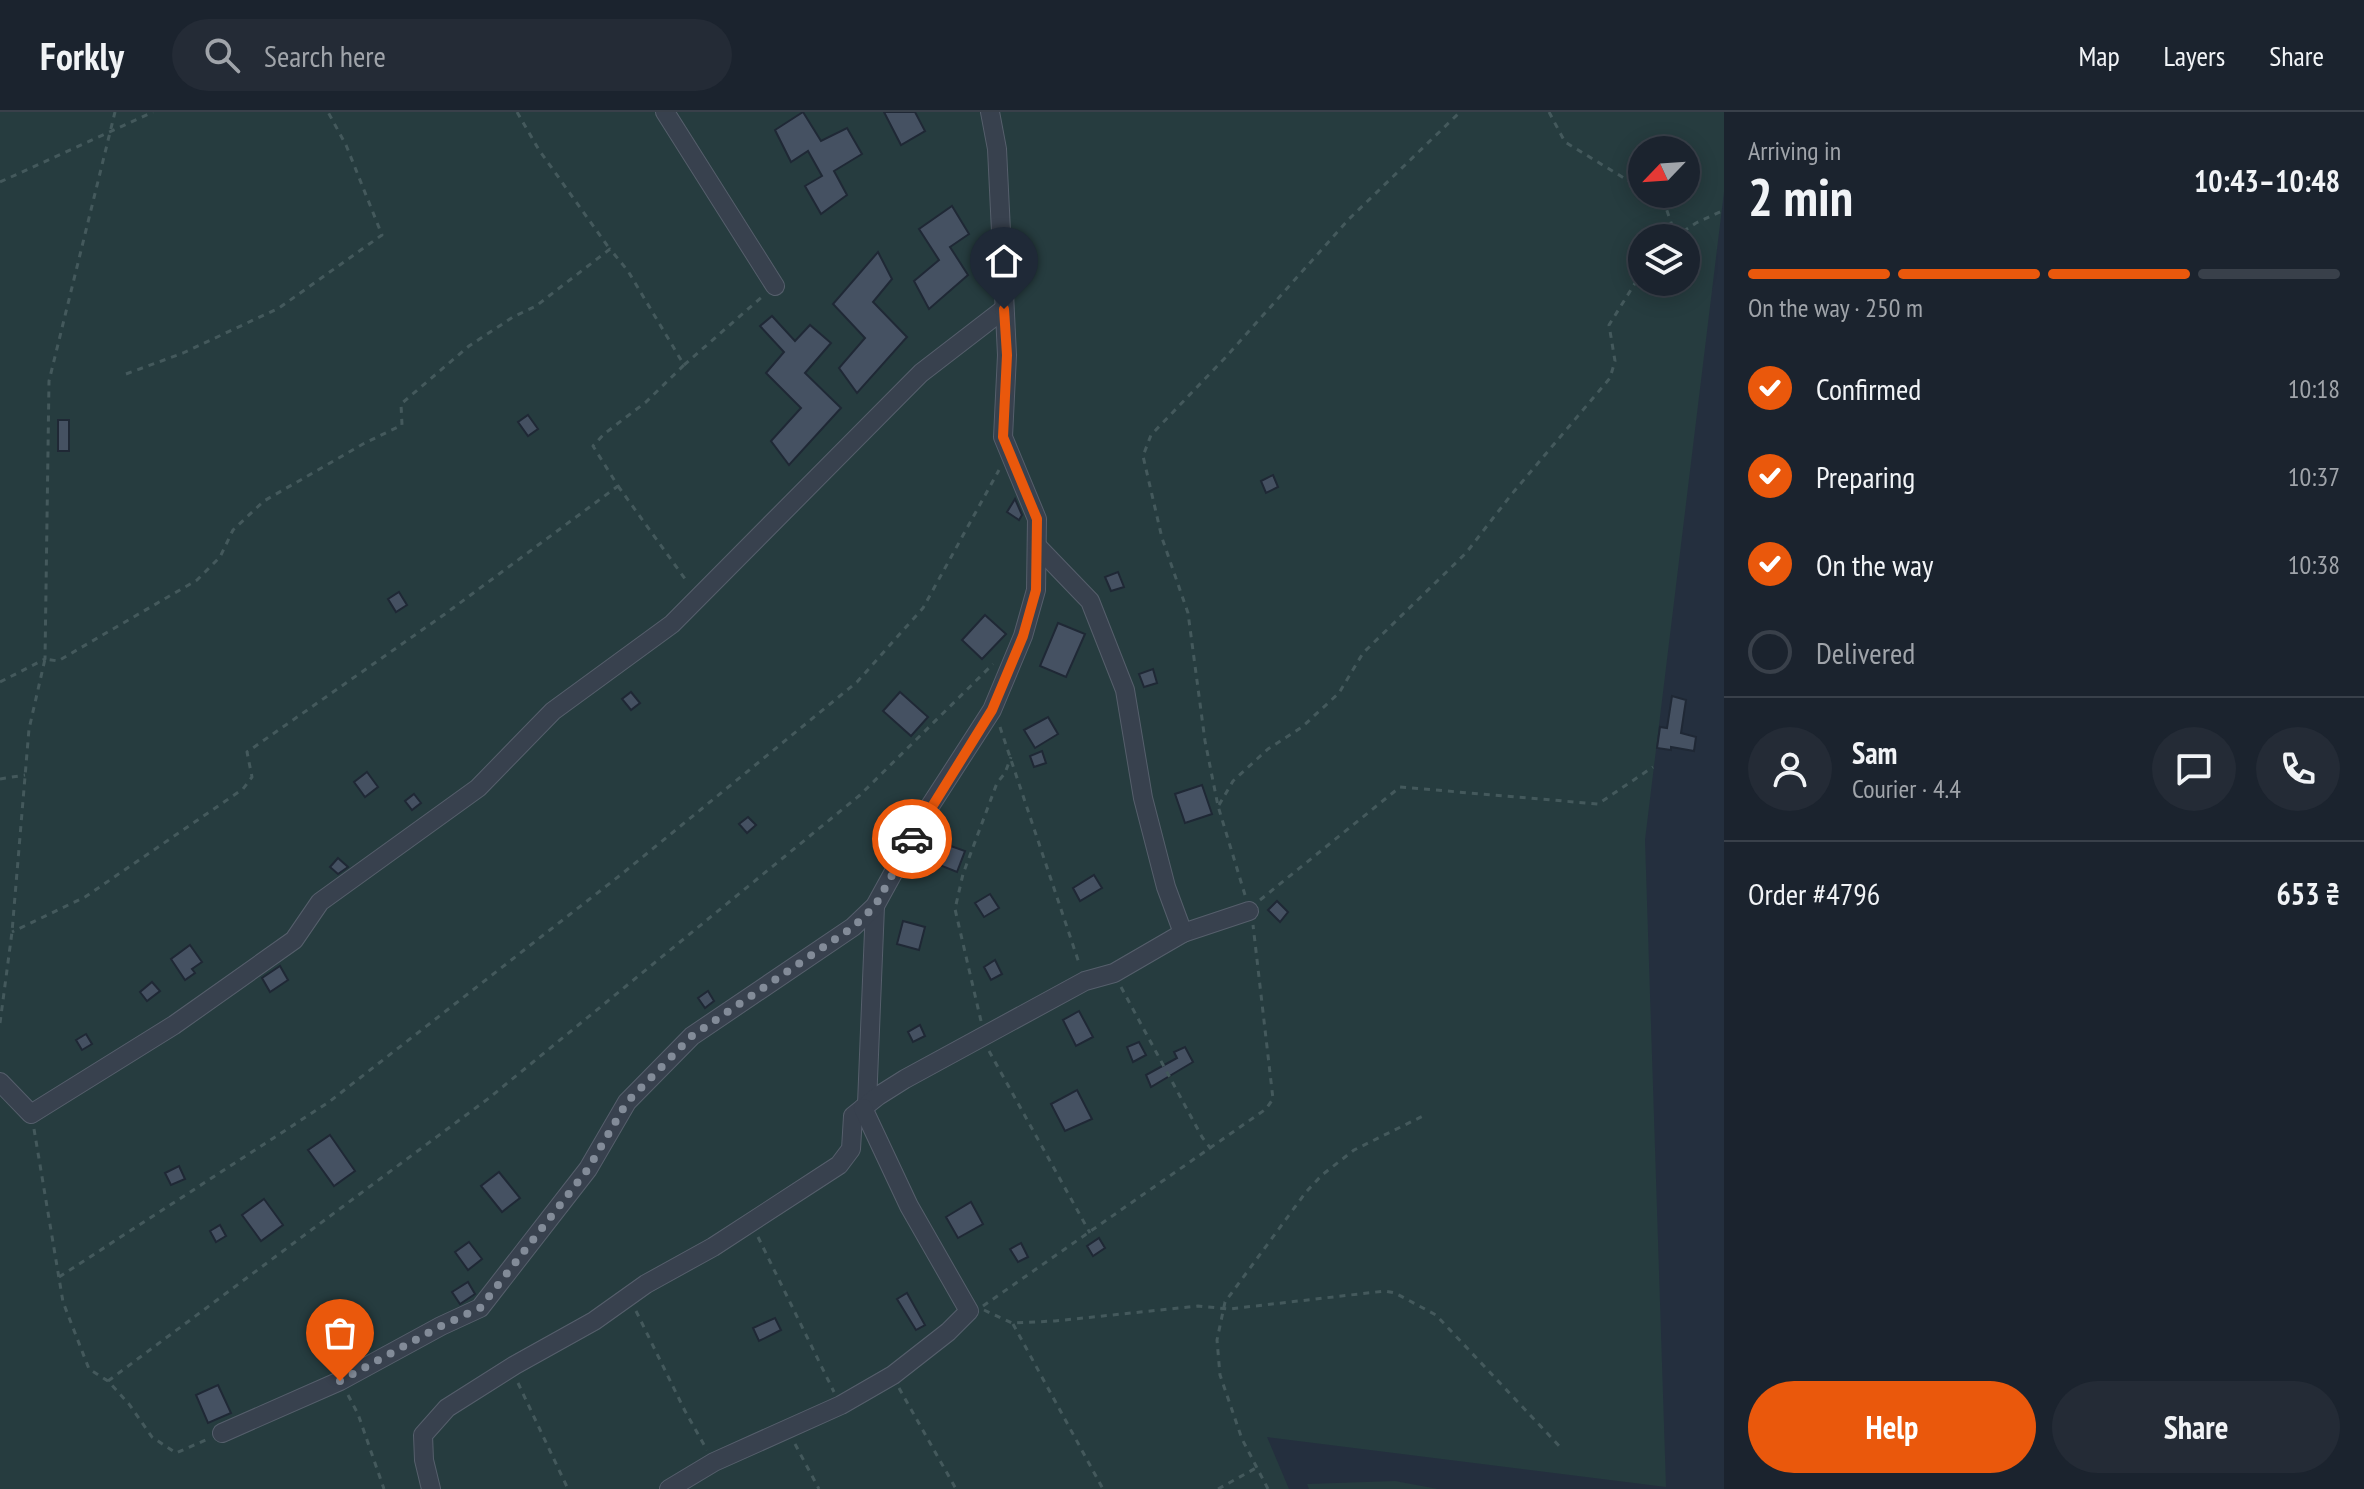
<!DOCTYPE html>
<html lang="en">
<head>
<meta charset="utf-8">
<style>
  body { margin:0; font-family:"PT Sans Narrow",sans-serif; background:#242b36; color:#f1f3f6; height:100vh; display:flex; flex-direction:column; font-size:30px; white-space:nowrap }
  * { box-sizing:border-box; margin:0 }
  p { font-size:26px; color:#a0a4aa }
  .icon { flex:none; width:44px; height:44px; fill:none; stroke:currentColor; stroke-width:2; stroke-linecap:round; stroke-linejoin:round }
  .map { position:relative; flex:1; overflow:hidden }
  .drawer { display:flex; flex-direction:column; background:#1b232e; width:640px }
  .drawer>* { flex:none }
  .needle { width:52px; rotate:245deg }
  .buttons { position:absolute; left:1628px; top:24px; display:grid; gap:16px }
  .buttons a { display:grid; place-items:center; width:72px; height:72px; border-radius:50%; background:#1b232e; box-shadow:0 4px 20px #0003,0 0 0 2px #39404a; font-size:40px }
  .pin { position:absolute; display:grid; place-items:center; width:68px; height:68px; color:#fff; margin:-82px -34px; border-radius:50% 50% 50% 0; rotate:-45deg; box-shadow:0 0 8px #0007 }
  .pin .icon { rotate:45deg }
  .courier { position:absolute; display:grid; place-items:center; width:80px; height:80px; margin:-40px; border:6px solid #ea580c; border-radius:50%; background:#fff; color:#222; box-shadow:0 2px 10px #0007 }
  .overview em { font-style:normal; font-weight:800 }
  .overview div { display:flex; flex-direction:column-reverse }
  .overview { display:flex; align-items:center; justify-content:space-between; height:136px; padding:0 24px }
  h1 { font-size:52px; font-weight:800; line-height:60px }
  .bar { display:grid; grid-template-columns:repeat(4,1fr); gap:12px 8px; align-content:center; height:96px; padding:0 24px }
  .bar i { height:10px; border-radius:6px; background:#39404a }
  .bar .current { background:#ea580c }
  .bar p { grid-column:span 4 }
  .line { display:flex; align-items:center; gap:20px; padding:0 24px; border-top:2px solid #39404a }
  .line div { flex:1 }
  .round { display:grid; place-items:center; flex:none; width:84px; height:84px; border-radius:42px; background:#242b36 }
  ol { padding:0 24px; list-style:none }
  li { display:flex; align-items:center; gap:24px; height:88px }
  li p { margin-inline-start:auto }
  li .icon { padding:8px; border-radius:50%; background:#ea580c; color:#fff; stroke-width:4 }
  li:last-child { color:#a0a4aa }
  li i { width:44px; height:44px; border:4px solid #39404a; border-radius:50% }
  .cta { display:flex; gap:16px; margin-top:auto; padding:16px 24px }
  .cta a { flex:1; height:92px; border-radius:48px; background:#ea580c; color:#fff; font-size:32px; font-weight:800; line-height:92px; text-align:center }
  .cta a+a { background:#242b36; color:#f1f3f6 }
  header { display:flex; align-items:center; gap:48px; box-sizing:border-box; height:112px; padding:0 40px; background:#1b232e; border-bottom:2px solid #39404a }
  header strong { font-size:38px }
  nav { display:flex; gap:44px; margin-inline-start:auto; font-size:28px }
  .search { width:560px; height:72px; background:#242b36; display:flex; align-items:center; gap:20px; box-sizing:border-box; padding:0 28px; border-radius:44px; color:#a0a4aa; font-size:30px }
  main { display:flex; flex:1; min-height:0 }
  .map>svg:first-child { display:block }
</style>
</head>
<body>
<header>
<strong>Forkly</strong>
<div class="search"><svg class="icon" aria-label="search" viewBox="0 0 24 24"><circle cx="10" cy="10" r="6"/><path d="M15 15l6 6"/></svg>Search here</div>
<nav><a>Map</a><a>Layers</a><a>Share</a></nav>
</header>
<main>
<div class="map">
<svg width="1724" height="1377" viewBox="0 0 1724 1377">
  <rect width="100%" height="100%" fill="#242f3e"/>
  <g fill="#263c3f" fill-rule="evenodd">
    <path d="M 0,0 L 1724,0 L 1724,80 L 1645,728 L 1666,1375 L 1267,1325 L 1289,1377 L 0,1377 ZM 1642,38 L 1686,38 L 1686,82 L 1642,82 ZM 1642,126 L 1686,126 L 1686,170 L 1642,170 Z"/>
    <polygon points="1395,1369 1438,1377 1309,1377 1307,1372"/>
  </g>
  <g fill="#455162" stroke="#1f2835" stroke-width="2">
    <polygon points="803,0 821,29 847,16 862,42 834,59 847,83 821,102 805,74 822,64 808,39 791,50 775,18"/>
    <polygon points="884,0 915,0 925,19 901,33"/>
    <polygon points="952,94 969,122 950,135 968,163 929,197 914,169 939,148 919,117"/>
    <polygon points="878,140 892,167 873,190 907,225 857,281 839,256 865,226 833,192"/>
    <polygon points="772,204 795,229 810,213 831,231 805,261 841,296 789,353 771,329 801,296 766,261 784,240 760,214"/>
    <polygon points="528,303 538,317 528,324 518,310"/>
    <rect x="58" y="308" width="11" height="31"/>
    <polygon points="1273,363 1278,375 1266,381 1261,369"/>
    <polygon points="1015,387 1022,403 1019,408 1007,400"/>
    <polygon points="1118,460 1124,475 1111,479 1105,465"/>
    <polygon points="399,480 407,493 396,500 388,487"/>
    <polygon points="985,503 1006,522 982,547 962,528"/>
    <polygon points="1058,511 1085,522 1066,565 1040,554"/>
    <polygon points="1153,557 1157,571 1144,575 1139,562"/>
    <polygon points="631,580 640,591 631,598 622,587"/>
    <polygon points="900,580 928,605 911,624 883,599"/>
    <polygon points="1672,584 1686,588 1681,621 1696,625 1694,639 1671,635 1671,638 1657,636 1660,615 1667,616"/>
    <polygon points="1048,605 1058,622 1035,636 1024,618"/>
    <polygon points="1042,639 1046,651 1034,655 1030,644"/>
    <polygon points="367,660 378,675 365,685 354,670"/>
    <polygon points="1202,673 1212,702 1185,711 1175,682"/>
    <polygon points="414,682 421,691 412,698 405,689"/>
    <polygon points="748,705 756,713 747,721 739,712"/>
    <polygon points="945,732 965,739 957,760 937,752"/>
    <polygon points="338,746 348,755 338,762 330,755"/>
    <polygon points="1094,763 1102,776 1080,789 1073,776"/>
    <polygon points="990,782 999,796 984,805 975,791"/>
    <polygon points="1277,789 1288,800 1280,810 1268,798"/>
    <polygon points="903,809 925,815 919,838 897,832"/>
    <polygon points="190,833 202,850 192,857 195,861 185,868 171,847"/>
    <polygon points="995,848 1002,862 991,868 984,855"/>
    <polygon points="280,854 288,868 270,880 262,866"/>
    <polygon points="152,870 160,879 147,889 140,880"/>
    <polygon points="708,879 714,889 705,896 698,886"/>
    <polygon points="1079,899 1093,925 1076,934 1063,908"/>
    <polygon points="920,913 925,924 913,930 908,920"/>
    <polygon points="86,922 92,932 82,938 76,928"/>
    <polygon points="1139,930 1146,943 1133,950 1127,935"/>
    <polygon points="1185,935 1193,950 1151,975 1146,963 1177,946 1174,940"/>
    <polygon points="1077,978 1092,1007 1065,1019 1051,992"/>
    <polygon points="330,1023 355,1059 334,1074 308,1038"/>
    <polygon points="179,1054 185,1067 171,1073 165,1061"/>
    <polygon points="499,1060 520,1086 502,1100 481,1074"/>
    <polygon points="264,1087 283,1113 261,1129 242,1103"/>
    <polygon points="971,1090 983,1112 958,1126 946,1105"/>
    <polygon points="220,1113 226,1124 216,1130 210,1119"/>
    <polygon points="1099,1126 1105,1136 1093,1144 1087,1134"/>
    <polygon points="469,1130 482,1147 468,1158 455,1140"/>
    <polygon points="1021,1131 1028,1145 1018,1150 1010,1137"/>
    <polygon points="468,1170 475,1182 460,1192 452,1180"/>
    <polygon points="907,1181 925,1213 916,1218 897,1187"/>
    <polygon points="775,1206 781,1218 759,1229 753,1216"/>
    <polygon points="218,1273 231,1301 208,1311 196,1283"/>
  </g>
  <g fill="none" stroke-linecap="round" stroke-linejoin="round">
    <defs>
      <g id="minor">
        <polyline points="665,0 775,174"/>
        <polyline points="1183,821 1249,799"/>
        <polyline points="0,970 31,1002 174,913 294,828 320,790 478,676 553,599 672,512 921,261 1004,197"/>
        <polyline points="867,992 875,794"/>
        <polyline points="222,1321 340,1269 441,1214 480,1196 588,1057 627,990 692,924 853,815 875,794 930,694 992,598 1023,524 1036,478 1037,407 1003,325 1007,243 997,37 990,0"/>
        <polyline points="431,1377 424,1348 423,1323 447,1296 515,1253 594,1209 646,1172 713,1135 839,1053 851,1037 853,1004 878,984 905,967 1085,869 1114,861 1183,821 1166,775 1143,686 1125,578 1090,489 1037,434"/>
        <polyline points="669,1377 714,1350 841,1293 893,1263 948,1220 969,1199 909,1094 863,996"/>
      </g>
    </defs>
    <use href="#minor" stroke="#565f6c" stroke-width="20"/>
    <g stroke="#44595c" stroke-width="3" stroke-dasharray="6 6" stroke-linecap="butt">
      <polyline points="517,0 539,38 609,136"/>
      <polyline points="1549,0 1565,30 1642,77"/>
      <polyline points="0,70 153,0"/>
      <polyline points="1651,82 1664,90 1676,125"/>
      <polyline points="1673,126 1696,111 1724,98"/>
      <polyline points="684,253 763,184"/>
      <polyline points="126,262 183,241 279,196 382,123 346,33 328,0"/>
      <polyline points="618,374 688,471"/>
      <polyline points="0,570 45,547 49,269 115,0"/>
      <polyline points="1000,615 1080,854"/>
      <polyline points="0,667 25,663"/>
      <polyline points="1219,693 1233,669 1268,637 1302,615 1339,581 1363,541 1466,441 1511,383 1610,266 1615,249 1609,213 1642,160"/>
      <polyline points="1245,783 1218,694 1205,629 1188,501 1162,426 1143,344 1151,323 1224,247 1349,107 1460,0"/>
      <polyline points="1260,788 1400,675 1598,692 1653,655"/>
      <polyline points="1121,875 1202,1025 1211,1037"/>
      <polyline points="981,909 955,797 963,762 997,671 1005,661 1011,645"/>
      <polyline points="0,911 12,820 29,617 45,547 58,549 197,468 220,445 233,418 264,389 363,332 402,313 401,292 469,234 513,205 536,194 610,137 628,159 684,253 646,290 604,322 593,334 618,374 445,502 247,640 252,665 243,677 85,785 12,820"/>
      <polyline points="989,939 1090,1121"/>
      <polyline points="34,1017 63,1190 89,1257 108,1269 129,1292 152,1325 176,1341 208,1327"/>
      <polyline points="758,1125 834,1280"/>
      <polyline points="59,1165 329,990 623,761 857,570 923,496 999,358"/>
      <polyline points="983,1194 1266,997 1273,987 1253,813"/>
      <polyline points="984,1198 1012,1211 1055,1209 1198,1194 1229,1197 1385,1179 1395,1181 1436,1203 1563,1338"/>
      <polyline points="636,1199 685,1299 707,1338"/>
      <polyline points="1013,1212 1103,1377"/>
      <polyline points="108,1269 489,986 860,683 993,552"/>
      <polyline points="518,1271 568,1377"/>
      <polyline points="899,1276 956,1377"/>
      <polyline points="348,1283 358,1302 384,1377"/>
      <polyline points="795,1332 819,1377"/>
      <polyline points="1218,1377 1256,1356"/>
      <polyline points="1268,1377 1242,1327 1220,1263 1217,1228 1225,1190 1306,1080 1322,1063 1354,1038 1423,1004"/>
    </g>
    <use href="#minor" stroke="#38414e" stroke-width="18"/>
  </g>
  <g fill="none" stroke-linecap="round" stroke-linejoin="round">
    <polyline stroke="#828b98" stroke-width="8" stroke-dasharray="0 14.4" points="340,1269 441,1214 480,1196 588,1057 627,990 692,924 853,815 875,794 912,727"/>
    <polyline stroke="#ea580c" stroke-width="10" points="912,727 992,598 1023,524 1036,478 1037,407 1003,325 1007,243 1004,197"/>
  </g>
</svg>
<div class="buttons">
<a><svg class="needle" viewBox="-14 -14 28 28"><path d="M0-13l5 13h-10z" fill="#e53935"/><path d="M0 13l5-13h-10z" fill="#a0a4aa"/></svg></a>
<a><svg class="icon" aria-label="layers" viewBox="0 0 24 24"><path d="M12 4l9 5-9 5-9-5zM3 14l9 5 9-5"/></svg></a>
</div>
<div class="pin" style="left:340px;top:1269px;background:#ea580c"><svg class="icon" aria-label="bag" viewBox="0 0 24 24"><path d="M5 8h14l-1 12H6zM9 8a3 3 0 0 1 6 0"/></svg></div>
<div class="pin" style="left:1004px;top:197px;background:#1f2937"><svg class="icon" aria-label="home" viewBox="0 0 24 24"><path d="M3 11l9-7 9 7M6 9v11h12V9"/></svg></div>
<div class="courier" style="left:912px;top:727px"><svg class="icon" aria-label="car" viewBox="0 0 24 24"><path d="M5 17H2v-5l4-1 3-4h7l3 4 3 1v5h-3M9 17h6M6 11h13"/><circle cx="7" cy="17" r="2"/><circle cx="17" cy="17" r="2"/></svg></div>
</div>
<section class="drawer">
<div class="overview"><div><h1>2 min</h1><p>Arriving in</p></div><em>10:43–10:48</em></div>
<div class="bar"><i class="current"></i><i class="current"></i><i class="current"></i><i></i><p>On the way · 250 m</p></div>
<ol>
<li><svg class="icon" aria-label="check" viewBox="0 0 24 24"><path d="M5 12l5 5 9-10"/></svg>Confirmed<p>10:18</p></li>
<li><svg class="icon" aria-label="check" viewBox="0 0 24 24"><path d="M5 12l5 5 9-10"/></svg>Preparing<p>10:37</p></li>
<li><svg class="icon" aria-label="check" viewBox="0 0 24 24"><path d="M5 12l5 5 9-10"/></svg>On the way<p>10:38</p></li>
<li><i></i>Delivered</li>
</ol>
<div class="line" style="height:144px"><a class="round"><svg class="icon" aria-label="person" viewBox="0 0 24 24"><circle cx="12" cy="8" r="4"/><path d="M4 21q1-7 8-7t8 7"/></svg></a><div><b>Sam</b><p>Courier · 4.4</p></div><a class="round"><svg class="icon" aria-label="chat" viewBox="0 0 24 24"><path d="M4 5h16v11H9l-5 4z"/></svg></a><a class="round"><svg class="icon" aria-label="phone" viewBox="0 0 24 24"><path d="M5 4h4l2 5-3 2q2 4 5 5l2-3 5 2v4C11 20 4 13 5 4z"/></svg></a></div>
<div class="line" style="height:104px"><div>Order #4796</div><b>653 ₴</b></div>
<div class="cta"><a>Help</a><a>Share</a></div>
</section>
</main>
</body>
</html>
